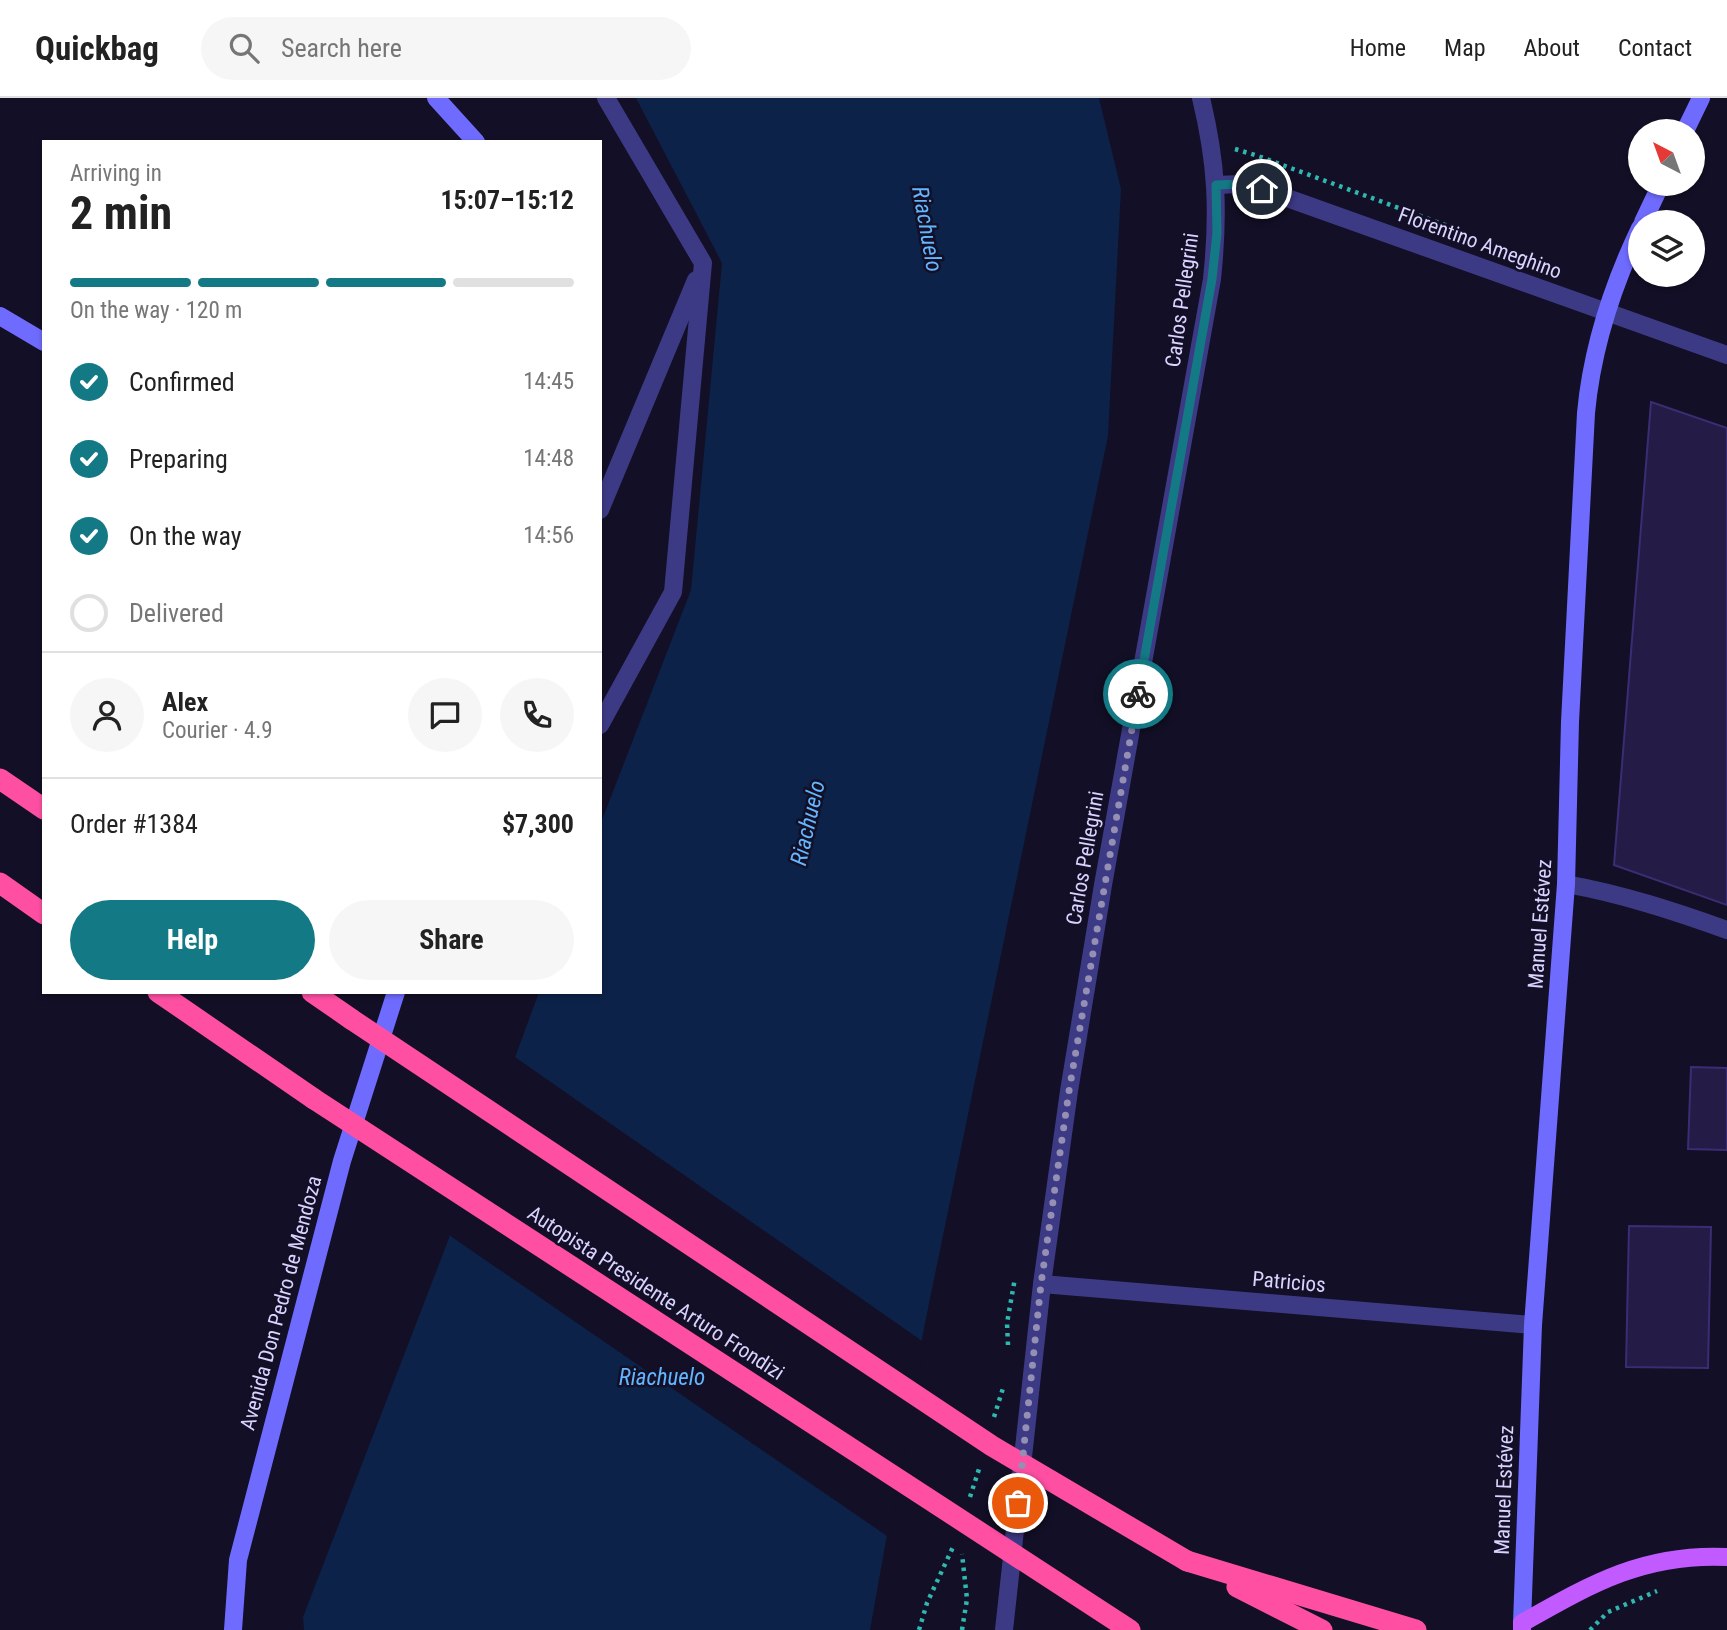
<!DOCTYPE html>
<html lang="en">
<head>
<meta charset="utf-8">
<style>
  body { margin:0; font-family:"Roboto Condensed",sans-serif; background:#f6f6f6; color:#222; height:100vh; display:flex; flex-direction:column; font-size:26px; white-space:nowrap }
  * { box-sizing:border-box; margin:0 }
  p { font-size:23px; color:#767676 }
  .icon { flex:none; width:38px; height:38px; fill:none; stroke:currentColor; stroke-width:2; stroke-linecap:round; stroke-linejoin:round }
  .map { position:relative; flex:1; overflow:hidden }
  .details { position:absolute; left:42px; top:42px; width:560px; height:854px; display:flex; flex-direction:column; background:#fff; border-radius:0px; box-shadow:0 2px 5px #0004 }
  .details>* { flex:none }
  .needle { width:46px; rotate:319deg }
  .tools { position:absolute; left:1628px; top:21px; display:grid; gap:14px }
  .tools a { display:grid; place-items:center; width:77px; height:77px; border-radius:50%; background:#fff; box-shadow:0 2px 5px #0004; font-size:35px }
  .pin { position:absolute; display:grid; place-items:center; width:60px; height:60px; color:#fff; margin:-30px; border:4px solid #fff; border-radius:50%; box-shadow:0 2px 7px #0007 }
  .courier { position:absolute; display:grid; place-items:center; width:70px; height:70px; margin:-35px; border:5px solid #137a85; border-radius:50%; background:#fff; color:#222; box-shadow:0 2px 9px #0007 }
  .overview em { font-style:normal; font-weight:700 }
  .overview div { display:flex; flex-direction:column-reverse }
  .overview { display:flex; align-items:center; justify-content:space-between; height:119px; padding:0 28px }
  h1 { font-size:46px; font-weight:700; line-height:52px }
  .bar { display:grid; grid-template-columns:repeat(4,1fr); gap:10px 7px; align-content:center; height:84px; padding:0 28px }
  .bar i { height:9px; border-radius:5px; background:#e0e0e0 }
  .bar .selected { background:#137a85 }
  .bar p { grid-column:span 4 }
  .line { display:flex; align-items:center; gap:18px; padding:0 28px; border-top:2px solid #e0e0e0 }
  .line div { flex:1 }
  .round { display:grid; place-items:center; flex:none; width:74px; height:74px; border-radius:37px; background:#f6f6f6 }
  ol { padding:0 28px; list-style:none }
  li { display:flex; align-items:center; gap:21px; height:77px }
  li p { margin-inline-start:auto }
  li .icon { padding:7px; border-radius:50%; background:#137a85; color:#fff; stroke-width:4 }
  li:last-child { color:#767676 }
  li i { width:38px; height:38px; border:4px solid #e0e0e0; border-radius:50% }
  .button { display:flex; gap:14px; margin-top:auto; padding:14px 28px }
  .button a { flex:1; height:80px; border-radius:42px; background:#137a85; color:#fff; font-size:28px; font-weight:700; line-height:80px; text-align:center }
  .button a+a { background:#f6f6f6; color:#222 }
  header { display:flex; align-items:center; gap:42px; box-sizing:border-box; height:98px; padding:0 35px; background:#fff; border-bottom:2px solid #e0e0e0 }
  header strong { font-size:33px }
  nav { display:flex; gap:38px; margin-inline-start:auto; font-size:24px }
  .search { width:490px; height:63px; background:#f6f6f6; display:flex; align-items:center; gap:18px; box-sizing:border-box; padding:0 24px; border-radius:38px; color:#767676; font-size:26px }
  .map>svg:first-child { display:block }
</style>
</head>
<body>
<header>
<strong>Quickbag</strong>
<div class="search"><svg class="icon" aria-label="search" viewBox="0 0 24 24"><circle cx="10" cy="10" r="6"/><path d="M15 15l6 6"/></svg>Search here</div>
<nav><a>Home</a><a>Map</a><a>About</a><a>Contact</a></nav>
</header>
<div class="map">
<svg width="1727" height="1532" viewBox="0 0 1727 1532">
  <rect width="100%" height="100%" fill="#130f26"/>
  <polygon fill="#0c2248" points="636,0 1099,0 1121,91 1108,338 925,1225 870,1532 304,1532 303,1519 446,1148 539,894 600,894 600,727 691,492 722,165"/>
  <polygon fill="#130f26" points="512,957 925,1245 890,1440 446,1135"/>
  <g fill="#241b47" stroke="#3b2d73" stroke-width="2">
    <polygon points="1651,304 1727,330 1727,807 1614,767"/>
    <polygon points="1691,969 1727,970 1727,1052 1688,1051"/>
    <polygon points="1629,1128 1711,1129 1708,1270 1626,1269"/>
  </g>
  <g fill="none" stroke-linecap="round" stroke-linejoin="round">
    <g stroke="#2fb8b0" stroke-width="4.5" stroke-dasharray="3.5 5" stroke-linecap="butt">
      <polyline points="1235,51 1258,58 1453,130"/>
      <polyline points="1008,1247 1007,1225 1015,1180"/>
      <polyline points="994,1319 1004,1287"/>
      <polyline points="970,1399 979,1371"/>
      <polyline points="919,1532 927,1505 953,1449"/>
      <polyline points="962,1532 967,1501 962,1456"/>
      <polyline points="1590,1532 1608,1514 1657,1493"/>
    </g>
    <g stroke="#3d3a85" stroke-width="18">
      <polyline points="600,412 696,182"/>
      <polyline points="600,627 673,494 703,165 606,0"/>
    </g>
    <g stroke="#3d3a85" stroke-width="18">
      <polyline points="1216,87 1241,86 1262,91 1727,257"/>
      <path d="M 1566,786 C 1622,796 1674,813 1727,832"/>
      <polyline points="1042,1186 1533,1227"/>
      <path d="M 1004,1532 L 1042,1186 L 1069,993 L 1103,787 L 1212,181 C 1219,114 1217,66 1201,0"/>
    </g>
    <g stroke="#6f6bff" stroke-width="18">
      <polyline points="436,0 476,44"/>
      <polyline points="1685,33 1701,0"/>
      <polyline points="1643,124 1661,86"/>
      <polyline points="0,218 44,244"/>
      <path d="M 1522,1525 L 1533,1227 L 1566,786 L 1570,624 L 1586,315 C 1592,250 1612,189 1640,130"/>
      <polyline points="233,1532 238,1462 342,1063 396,894"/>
    </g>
    <path stroke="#c25bff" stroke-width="18" d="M 1522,1532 L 1522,1525 C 1591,1486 1644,1455 1727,1459"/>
    <g stroke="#ff4fa3" stroke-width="21">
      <polyline points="0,681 44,711"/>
      <polyline points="0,785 44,816"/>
      <polyline points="158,894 314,1001"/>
      <polyline points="312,894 351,921"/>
      <polyline points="1187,1463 1416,1532"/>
      <polyline points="1237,1489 1322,1532"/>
    </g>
    <g stroke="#ff4fa3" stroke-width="21">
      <polyline points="351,921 992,1348 1187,1463"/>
      <polyline points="314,1001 1130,1532"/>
    </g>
  </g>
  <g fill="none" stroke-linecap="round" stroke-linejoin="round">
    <polyline stroke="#948fb3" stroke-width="7" stroke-dasharray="0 12.6" points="1018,1405 1041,1186 1069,993 1138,596"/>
    <polyline stroke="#137a85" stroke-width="9" points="1138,596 1212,181 1217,135 1216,87 1241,86 1262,91"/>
  </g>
  <g text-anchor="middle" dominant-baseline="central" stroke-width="5" stroke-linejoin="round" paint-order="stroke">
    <g font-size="21" fill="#d9d4ff" stroke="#130f26">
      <text transform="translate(1480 145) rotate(20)">Florentino Ameghino</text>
      <text transform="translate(1182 202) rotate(-82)">Carlos Pellegrini</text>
      <text transform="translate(1085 760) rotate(-80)">Carlos Pellegrini</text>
      <text transform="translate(1540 826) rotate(-86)">Manuel Estévez</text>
      <text transform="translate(1289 1184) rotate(5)">Patricios</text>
      <text transform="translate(656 1195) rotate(33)">Autopista Presidente Arturo Frondizi</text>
      <text transform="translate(281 1205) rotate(-75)">Avenida Don Pedro de Mendoza</text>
      <text transform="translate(1504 1392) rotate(-88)">Manuel Estévez</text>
    </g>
    <g font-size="23" font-style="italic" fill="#62b6ff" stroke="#130f26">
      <text transform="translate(927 131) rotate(80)">Riachuelo</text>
      <text transform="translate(808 725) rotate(-77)">Riachuelo</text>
      <text x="662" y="1279">Riachuelo</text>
    </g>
  </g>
</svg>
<div class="tools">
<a><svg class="needle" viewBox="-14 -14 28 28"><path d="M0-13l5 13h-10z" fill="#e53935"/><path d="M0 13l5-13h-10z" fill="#767676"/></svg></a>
<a><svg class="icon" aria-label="layers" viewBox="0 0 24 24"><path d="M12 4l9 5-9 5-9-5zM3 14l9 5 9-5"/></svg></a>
</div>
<div class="pin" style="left:1018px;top:1405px;background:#ea580c"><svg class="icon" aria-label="bag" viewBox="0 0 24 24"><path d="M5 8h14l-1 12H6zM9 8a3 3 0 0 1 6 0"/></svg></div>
<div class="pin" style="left:1262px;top:91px;background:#1f2937"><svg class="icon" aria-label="home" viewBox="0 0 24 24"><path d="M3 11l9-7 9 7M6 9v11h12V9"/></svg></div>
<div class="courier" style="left:1138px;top:596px"><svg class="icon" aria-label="bike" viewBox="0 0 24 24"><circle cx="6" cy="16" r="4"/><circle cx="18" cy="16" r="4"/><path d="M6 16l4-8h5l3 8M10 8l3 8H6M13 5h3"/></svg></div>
<section class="details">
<div class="overview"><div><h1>2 min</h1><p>Arriving in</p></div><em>15:07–15:12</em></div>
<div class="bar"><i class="selected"></i><i class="selected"></i><i class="selected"></i><i></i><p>On the way · 120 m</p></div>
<ol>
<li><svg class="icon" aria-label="check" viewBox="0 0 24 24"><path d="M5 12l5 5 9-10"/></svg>Confirmed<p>14:45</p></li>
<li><svg class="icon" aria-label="check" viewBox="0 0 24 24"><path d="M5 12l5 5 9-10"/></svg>Preparing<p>14:48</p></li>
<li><svg class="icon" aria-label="check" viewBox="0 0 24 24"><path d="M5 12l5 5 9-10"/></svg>On the way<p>14:56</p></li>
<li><i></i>Delivered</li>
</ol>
<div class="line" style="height:126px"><a class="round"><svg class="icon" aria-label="person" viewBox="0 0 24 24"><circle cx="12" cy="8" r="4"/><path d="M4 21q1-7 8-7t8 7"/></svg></a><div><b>Alex</b><p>Courier · 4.9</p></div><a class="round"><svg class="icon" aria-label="chat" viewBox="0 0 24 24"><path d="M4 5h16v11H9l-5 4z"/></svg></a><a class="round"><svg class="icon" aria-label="phone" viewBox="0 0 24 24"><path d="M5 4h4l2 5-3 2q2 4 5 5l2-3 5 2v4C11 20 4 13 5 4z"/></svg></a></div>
<div class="line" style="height:91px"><div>Order #1384</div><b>$7,300</b></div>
<div class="button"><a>Help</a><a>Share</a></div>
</section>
</div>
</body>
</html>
